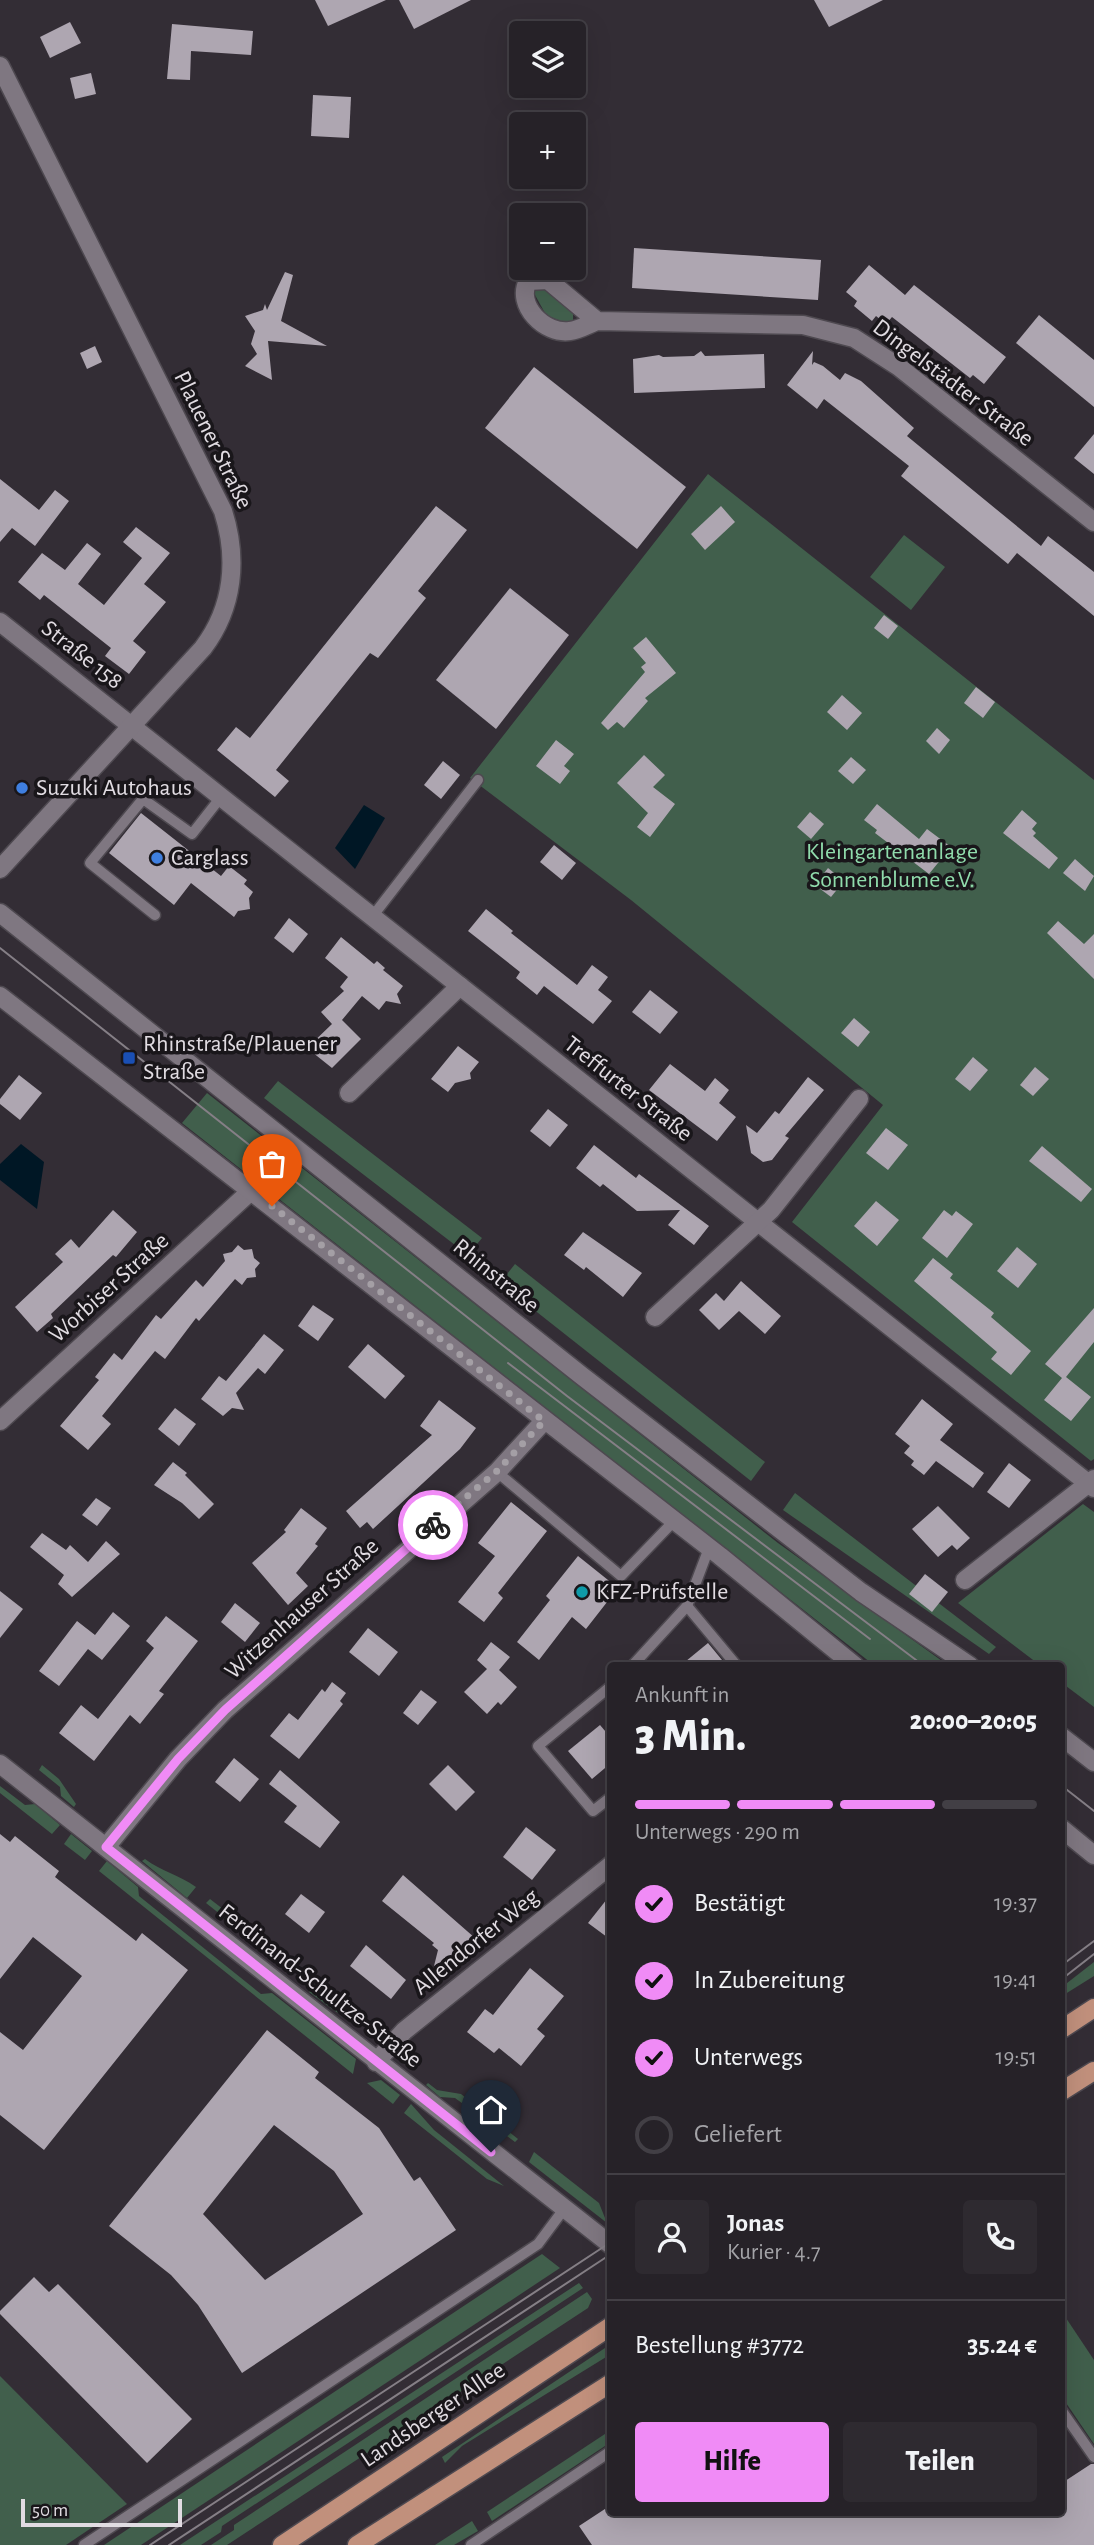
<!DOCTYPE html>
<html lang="de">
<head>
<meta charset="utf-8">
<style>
  body { margin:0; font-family:"Alegreya Sans",sans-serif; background:#2e2a30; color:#f1f3f6; height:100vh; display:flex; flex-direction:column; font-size:26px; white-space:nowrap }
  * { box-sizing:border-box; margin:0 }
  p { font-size:23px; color:#a4a4a8 }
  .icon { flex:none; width:38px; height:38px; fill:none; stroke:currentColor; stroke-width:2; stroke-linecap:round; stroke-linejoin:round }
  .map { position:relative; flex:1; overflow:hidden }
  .sheet { position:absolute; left:607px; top:1662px; width:458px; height:854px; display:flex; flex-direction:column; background:#262228; border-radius:7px; box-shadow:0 7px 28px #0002,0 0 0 2px #423f45 }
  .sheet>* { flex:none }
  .buttons { position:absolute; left:509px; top:21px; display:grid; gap:14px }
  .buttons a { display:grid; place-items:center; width:77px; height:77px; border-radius:7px; background:#262228; box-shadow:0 7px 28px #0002,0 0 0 2px #423f45; font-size:35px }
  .scale { position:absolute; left:21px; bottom:18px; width:161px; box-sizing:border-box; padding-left:7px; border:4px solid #e1dce2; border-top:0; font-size:19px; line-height:24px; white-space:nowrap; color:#e1dce2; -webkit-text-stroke:5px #19161a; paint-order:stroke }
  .pin { position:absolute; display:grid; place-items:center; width:60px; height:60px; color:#fff; margin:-72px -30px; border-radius:50% 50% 50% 0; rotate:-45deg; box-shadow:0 0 7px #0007 }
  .pin .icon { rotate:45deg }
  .courier { position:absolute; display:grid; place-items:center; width:70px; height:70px; margin:-35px; border:5px solid #f08bf6; border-radius:50%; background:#fff; color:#222; box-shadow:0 2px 9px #0007 }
  .headline em { font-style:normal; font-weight:800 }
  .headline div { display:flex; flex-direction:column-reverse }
  .headline { display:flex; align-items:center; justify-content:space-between; height:119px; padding:0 28px }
  h1 { font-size:46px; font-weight:800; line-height:52px }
  .bar { display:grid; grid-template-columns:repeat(4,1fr); gap:10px 7px; align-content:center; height:84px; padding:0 28px }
  .bar i { height:9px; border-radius:5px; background:#423f45 }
  .bar .on { background:#f08bf6 }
  .bar p { grid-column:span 4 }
  .line { display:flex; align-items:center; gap:18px; padding:0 28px; border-top:2px solid #423f45 }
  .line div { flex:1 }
  .round { display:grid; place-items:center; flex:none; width:74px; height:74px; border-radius:7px; background:#2e2a30 }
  ol { padding:0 28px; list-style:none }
  li { display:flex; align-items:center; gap:21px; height:77px }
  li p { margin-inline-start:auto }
  li .icon { padding:7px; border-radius:50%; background:#f08bf6; color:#111; stroke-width:4 }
  li:last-child { color:#a4a4a8 }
  li i { width:38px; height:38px; border:4px solid #423f45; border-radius:50% }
  .cta { display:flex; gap:14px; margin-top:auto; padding:14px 28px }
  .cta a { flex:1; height:80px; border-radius:7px; background:#f08bf6; color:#111; font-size:28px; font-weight:800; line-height:80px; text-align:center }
  .cta a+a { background:#2e2a30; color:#f1f3f6 }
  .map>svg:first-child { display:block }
</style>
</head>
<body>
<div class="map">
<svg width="1094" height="2545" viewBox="0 0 1094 2545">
  <rect width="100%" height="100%" fill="#332d35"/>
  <g fill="#415f4c">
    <polygon points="541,287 548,287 573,310 573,322 568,324 546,315 535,295 534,291"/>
    <polygon points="708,474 1094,780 1094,1459 1091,1461 792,1222 883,1105 631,900 470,778"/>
    <polygon points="904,535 945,567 911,610 870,577"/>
    <polygon points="278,1081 482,1238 468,1255 264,1098"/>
    <polygon points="207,1093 778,1543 949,1666 875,1666 182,1123"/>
    <polygon points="515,1264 765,1462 751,1481 500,1283"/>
    <polygon points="795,1493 996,1647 989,1654 783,1510"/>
    <polygon points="1083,1504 1094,1512 1094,1707 1062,1683 1062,1666 1041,1666 958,1603"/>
    <polygon points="42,1765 59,1779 76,1804 74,1807 61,1796 60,1787 39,1770"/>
    <polygon points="0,1786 25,1805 35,1804 60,1825 52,1834 0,1793"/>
    <polygon points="71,1834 92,1851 85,1860 64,1844"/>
    <path d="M 145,1859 C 161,1871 179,1875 196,1887 L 187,1898 L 142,1861 Z"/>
    <polygon points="107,1861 138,1887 139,1896 261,1994 272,1993 356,2059 353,2074 99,1871"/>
    <polygon points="210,1899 293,1963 289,1969 206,1903"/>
    <polygon points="1094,1962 1094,1976 1062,1996 1062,1987"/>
    <polygon points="316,1983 330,1994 353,2024 309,1992"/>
    <polygon points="381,2080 400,2095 393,2104 367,2083"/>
    <polygon points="428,2083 437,2090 461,2094 518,2139 515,2142 455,2098 440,2097 426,2085"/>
    <polygon points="411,2104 434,2130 504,2186 487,2179 404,2113"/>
    <polygon points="534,2152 599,2203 607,2223 529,2162"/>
    <polygon points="542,2254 560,2268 141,2545 104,2545"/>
    <polygon points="579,2283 583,2288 222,2526 221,2532 201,2545 180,2545"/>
    <polygon points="587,2292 592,2299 588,2308 227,2545 211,2545 234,2530 234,2525"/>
    <polygon points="1066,2318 1094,2360 1094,2444 1062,2397 1062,2320"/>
    <polygon points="611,2344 611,2354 462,2446 445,2463 442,2457"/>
    <polygon points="0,2376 127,2504 66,2545 0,2545"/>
    <polygon points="611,2430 611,2442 492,2521 487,2512"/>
    <polygon points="472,2521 478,2531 454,2545 435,2545"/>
  </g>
  <g fill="#001725">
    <polygon points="364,805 385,818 355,869 335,848"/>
    <polygon points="21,1144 44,1162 37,1209 0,1180 0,1164"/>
  </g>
  <g fill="#aea6b1" fill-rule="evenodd">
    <polygon points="315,0 386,0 328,26"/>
    <polygon points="399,0 471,0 414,29"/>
    <polygon points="814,0 883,0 829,27"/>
    <polygon points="70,22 81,43 50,58 40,37"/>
    <polygon points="172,24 253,31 251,55 191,51 190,80 167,79"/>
    <polygon points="91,73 96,94 75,99 70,78"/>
    <polygon points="313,95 351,97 349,138 311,136"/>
    <polygon points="634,248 821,260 818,300 632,288"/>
    <polygon points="869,265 905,295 914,285 1006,357 984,384 973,375 970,378 892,317 886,324 876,316 872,321 854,306 857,301 846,292"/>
    <polygon points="285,272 293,275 281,321 327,346 268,341 272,380 245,366 257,354 251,344 255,331 245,316 263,310 265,304 267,310"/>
    <polygon points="1039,315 1094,360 1094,407 1016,343"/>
    <polygon points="95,346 102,362 87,369 80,353"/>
    <polygon points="701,351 705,356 764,354 765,388 634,393 633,359 659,355 663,357 694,356"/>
    <polygon points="813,351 812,365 814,362 823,366 840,380 845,373 861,381 914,428 907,436 1041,546 1048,536 1094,572 1094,616 1017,553 1008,564 901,476 909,466 824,399 817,409 787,385"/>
    <polygon points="534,367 686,487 637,549 485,428"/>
    <polygon points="1094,434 1094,474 1074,458"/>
    <polygon points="0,479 39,510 55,490 69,501 35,546 12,528 0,542"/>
    <polygon points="436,506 467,530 418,591 426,598 378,658 370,653 276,770 289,781 275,797 217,750 236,727 250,738"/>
    <polygon points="721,506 735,522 705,550 691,534"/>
    <polygon points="136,527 170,553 144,584 166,602 133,641 146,652 129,674 105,656 111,648 44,595 40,600 18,582 42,553 65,570 87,543 101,554 78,584 104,605 142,558 123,542"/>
    <polygon points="510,588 569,635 496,729 436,680"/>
    <polygon points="884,615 898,626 888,639 874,628"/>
    <polygon points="646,637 676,673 645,698 648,701 624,728 617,722 608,730 601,723 645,672 641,667 646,663 633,648"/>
    <polygon points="976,687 995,702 983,718 964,703"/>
    <polygon points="842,695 862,713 847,730 827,712"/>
    <polygon points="937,728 950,740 939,754 926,741"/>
    <polygon points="556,740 574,754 564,766 570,771 560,784 536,766"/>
    <polygon points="644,755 665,775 653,787 675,804 650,837 637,827 648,813 617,783"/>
    <polygon points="851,757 866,770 853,784 838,771"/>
    <polygon points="443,761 460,775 441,799 424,785"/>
    <polygon points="877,804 919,839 927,829 951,847 929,874 875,833 877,830 864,820"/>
    <polygon points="1022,810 1037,823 1032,829 1036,833 1033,836 1058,858 1049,869 1003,833"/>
    <polygon points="810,812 824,824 811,839 797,827"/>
    <polygon points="141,813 221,876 229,866 247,880 244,884 253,892 249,898 250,909 238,911 234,917 191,883 174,905 109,853"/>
    <polygon points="554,845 576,863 562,880 540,862"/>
    <polygon points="1075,859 1094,876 1085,891 1063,873"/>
    <polygon points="828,868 844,881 831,897 815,885"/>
    <polygon points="486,909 513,931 511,933 577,985 592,965 608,977 598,990 612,1001 593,1024 544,986 537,995 516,978 520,972 468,931"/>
    <polygon points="289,918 308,934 293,953 274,938"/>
    <polygon points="1058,921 1084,944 1094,934 1094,979 1047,933"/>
    <polygon points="341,937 374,964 377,961 385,968 383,970 403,986 397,994 401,1004 386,1001 379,1010 362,996 342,1020 361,1039 332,1068 307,1048 332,1024 321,1012 344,991 340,987 348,977 325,958"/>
    <polygon points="650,990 678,1012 660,1034 632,1012"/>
    <polygon points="854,1018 870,1032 858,1047 841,1033"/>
    <polygon points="458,1046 479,1062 470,1073 471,1079 455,1083 448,1092 431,1079"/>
    <polygon points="973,1057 988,1070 970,1091 955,1079"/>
    <polygon points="670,1064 705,1091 715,1078 729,1090 719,1103 736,1117 717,1141 649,1090"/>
    <polygon points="1035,1067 1049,1079 1033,1096 1020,1085"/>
    <polygon points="19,1075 42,1093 20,1120 0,1104 0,1099"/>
    <polygon points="808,1077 824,1090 785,1136 789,1138 772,1160 763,1162 751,1153 746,1125 757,1133 775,1111 779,1114"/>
    <polygon points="548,1109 568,1125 550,1147 530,1131"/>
    <polygon points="886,1128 908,1145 888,1170 866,1153"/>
    <polygon points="594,1145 636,1178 639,1174 709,1226 694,1245 668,1225 680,1210 637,1211 603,1184 600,1187 576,1168"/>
    <polygon points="1042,1146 1092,1189 1081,1202 1029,1161"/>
    <polygon points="876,1201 899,1220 877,1246 854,1226"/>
    <polygon points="113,1210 137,1232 116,1257 113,1255 51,1314 53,1318 37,1332 15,1307 63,1262 55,1254 71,1239 79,1248"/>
    <polygon points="944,1210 952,1216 956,1211 973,1224 947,1258 922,1238"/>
    <polygon points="583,1232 642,1273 623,1297 586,1267 584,1270 564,1255"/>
    <polygon points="238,1245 244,1250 252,1249 254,1258 260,1263 255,1269 256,1277 247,1278 242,1285 235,1279 199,1321 196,1318 165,1359 155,1351 102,1416 111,1424 88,1450 60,1426 99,1380 95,1377 114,1353 122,1360 156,1315 161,1319 196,1280 203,1287 225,1261 223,1254 232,1252"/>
    <polygon points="1017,1247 1037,1264 1018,1288 997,1271"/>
    <polygon points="933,1258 953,1274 950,1278 994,1313 991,1317 1031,1351 1011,1375 991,1359 997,1352 914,1281"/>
    <polygon points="741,1281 781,1316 765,1334 739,1311 719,1330 699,1310 716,1293 724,1301"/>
    <polygon points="313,1305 334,1319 318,1341 298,1326"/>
    <polygon points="1094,1308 1094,1342 1066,1377 1091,1397 1071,1421 1044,1400 1062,1378 1045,1364"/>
    <polygon points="264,1334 284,1350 265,1374 258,1368 236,1393 244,1410 232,1408 223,1416 201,1399 219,1376 226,1381"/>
    <polygon points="368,1344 405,1376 385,1399 348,1367"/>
    <polygon points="922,1399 953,1424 940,1440 984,1473 973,1488 936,1461 924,1475 911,1465 914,1461 904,1453 910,1446 895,1434"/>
    <polygon points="439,1400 476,1428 460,1449 373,1529 367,1522 360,1528 346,1511 432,1435 420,1426"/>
    <polygon points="175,1408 196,1424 179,1446 158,1429"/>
    <polygon points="173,1462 187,1473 185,1475 214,1504 199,1519 182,1503 154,1485"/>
    <polygon points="1009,1463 1031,1480 1009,1508 987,1492"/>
    <polygon points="96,1498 111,1508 97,1526 82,1515"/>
    <polygon points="511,1502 547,1531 498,1593 503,1598 484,1622 458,1602 495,1556 478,1543"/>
    <polygon points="938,1506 970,1538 957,1550 952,1545 938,1557 912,1529"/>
    <polygon points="301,1508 327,1528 315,1544 318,1546 296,1573 308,1586 288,1605 252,1563 286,1532 284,1530"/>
    <polygon points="42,1533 66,1550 70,1545 88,1562 106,1541 120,1554 72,1597 58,1584 64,1575 30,1547"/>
    <polygon points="578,1556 618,1588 586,1629 572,1617 539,1660 517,1642 550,1600 546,1596"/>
    <polygon points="925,1574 948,1592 932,1612 909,1594"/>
    <polygon points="0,1591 23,1609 0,1638"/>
    <polygon points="235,1603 260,1623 245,1642 221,1622"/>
    <polygon points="113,1612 130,1626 102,1660 88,1649 59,1686 39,1671 77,1621 95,1635"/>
    <polygon points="166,1616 198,1641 159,1691 164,1694 140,1724 130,1715 94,1761 59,1733 81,1705 98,1719 154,1648 146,1641"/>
    <polygon points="368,1628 398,1652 379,1676 349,1652"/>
    <polygon points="491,1642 510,1657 499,1670 517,1687 501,1705 498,1702 487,1714 464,1692 487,1669 477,1660"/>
    <polygon points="708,1643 727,1666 680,1666"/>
    <polygon points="332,1682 346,1693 340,1701 343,1704 299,1759 270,1736 289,1713 298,1720 322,1689 325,1692"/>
    <polygon points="421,1690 437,1702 418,1725 403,1713"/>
    <polygon points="600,1725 611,1738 611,1763 592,1779 568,1751"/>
    <polygon points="234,1758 259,1779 240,1802 215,1782"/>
    <polygon points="448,1765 475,1792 456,1811 429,1784"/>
    <polygon points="280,1770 340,1822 320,1848 284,1822 297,1806 269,1784"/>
    <polygon points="526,1827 556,1850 532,1880 503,1857"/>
    <polygon points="0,1834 10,1842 15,1836 59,1871 55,1877 136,1941 142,1933 188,1970 44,2150 0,2115 0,2032 23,2050 82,1976 33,1937 0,1979"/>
    <polygon points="403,1875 475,1938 454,1963 448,1958 434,1966 438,1950 432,1945 434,1943 382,1901"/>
    <polygon points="301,1894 325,1912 309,1933 285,1914"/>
    <polygon points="611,1894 611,1940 588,1923"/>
    <polygon points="366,1945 406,1980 391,1999 350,1966"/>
    <polygon points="530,1968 564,1996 537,2029 545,2036 521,2066 499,2048 494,2053 467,2032 485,2009 493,2015"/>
    <path d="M 267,2030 L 319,2072 L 315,2078 L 379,2128 L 414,2181 L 420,2177 L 456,2230 L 242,2373 L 198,2305 L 171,2275 L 109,2226 ZM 274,2125 L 334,2171 L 363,2214 L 265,2280 L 203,2214 Z"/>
    <polygon points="34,2277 49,2292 58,2284 192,2419 147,2463 0,2314 0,2311"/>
    <polygon points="1091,2464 1094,2464 1094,2545 592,2545 579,2526 611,2505 611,2513 1062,2513 1062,2483"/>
  </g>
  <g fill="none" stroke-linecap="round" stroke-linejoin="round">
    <defs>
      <g id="service">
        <polyline points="155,915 90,863 143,799 192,834 221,797"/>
        <polyline points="372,917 478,780"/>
        <polyline points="497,1472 621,1576 674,1521"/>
        <polyline points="687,1606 737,1666"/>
        <polyline points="632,1666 687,1606 709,1548"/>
        <polyline points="611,1686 538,1746 593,1811 611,1797"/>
        <polyline points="1062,2411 1094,2457"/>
        <polyline points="84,2545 538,2244 564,2209"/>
        <polyline points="471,2545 611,2451"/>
      </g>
      <g id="minor">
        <path d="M 597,321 L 548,280 L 528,281 C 515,305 545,335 570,331 C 579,330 589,324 597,321 L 803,325 L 854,338 L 899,367 L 1094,522"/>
        <polyline points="0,622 1094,1488"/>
        <polyline points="349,1093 460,986"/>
        <polyline points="655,1317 771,1210 859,1099"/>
        <polyline points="0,1421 252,1190"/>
        <polyline points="965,1580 1094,1479"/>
        <polyline points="106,1847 178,1759 225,1710 497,1472 544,1421"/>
        <polyline points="376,2062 404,2031 611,1865"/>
      </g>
      <g id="tertiary">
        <path d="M 0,66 L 223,511 C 238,558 234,607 203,648 L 0,869"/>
        <polyline points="0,1764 611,2245"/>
      </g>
      <g id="secondary">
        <polyline points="0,913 582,1376 861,1592 970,1666"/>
        <polyline points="0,996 720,1556 855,1666"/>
        <polyline points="1062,1737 1094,1762"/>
        <polyline points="1062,1829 1094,1855"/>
      </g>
      <g id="primary">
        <polyline points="1062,2029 1094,2008"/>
        <polyline points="1062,2091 1094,2071"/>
        <polyline points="282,2545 611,2326"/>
        <polyline points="357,2545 611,2383"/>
      </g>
    </defs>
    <use href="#service" stroke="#4e4950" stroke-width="13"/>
    <use href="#minor" stroke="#4e4950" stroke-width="21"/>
    <use href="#tertiary" stroke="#4e4950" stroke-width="21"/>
    <use href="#secondary" stroke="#4e4950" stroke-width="21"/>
    <use href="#primary" stroke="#4e4950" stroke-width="21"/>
    <use href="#service" stroke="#7f7781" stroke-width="10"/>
    <use href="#minor" stroke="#7f7781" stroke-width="18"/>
    <use href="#tertiary" stroke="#7f7781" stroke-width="18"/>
    <use href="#secondary" stroke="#7f7781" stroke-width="18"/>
    <use href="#primary" stroke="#c1907c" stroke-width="18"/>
    <g stroke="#857f86" stroke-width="2">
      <polyline points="0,948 567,1396 924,1666"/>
      <polyline points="508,1363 870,1639"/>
      <polyline points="1062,1786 1094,1811"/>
      <polyline points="1062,1965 1094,1941"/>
      <polyline points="1062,1979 1094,1954"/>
      <polyline points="150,2545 611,2242"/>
      <polyline points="169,2545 611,2254"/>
    </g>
  </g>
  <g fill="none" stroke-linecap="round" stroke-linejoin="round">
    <polyline stroke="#a49fa5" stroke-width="7" stroke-dasharray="0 12.6" points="272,1206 544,1421 496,1472 433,1525"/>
    <polyline stroke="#f08bf6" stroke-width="9" points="433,1525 225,1710 178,1759 106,1847 491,2152"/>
  </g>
  <g fill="#3f7fe0" stroke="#19161a" stroke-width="2.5">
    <circle cx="22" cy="788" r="7"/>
    <circle cx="157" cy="858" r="7"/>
  </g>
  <rect fill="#1a4fb4" stroke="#19161a" stroke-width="2.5" x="122" y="1051" width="14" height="14" rx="3.5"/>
  <circle fill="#0f9aa8" stroke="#19161a" stroke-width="2.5" cx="582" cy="1592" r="7"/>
  <g text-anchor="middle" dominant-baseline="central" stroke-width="7" stroke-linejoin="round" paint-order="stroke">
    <g font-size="24" fill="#e1dce2" stroke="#19161a">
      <text transform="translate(953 383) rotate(37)">Dingelstädter Straße</text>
      <text transform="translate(213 440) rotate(64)">Plauener Straße</text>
      <text transform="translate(82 655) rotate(38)">Straße 158</text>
      <text transform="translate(628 1089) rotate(38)">Treffurter Straße</text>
      <text transform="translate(496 1276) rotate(39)">Rhinstraße</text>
      <text transform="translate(109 1288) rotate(-42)">Worbiser Straße</text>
      <text transform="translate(302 1609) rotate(-42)">Witzenhauser Straße</text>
      <text transform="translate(476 1942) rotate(-39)">Allendorfer Weg</text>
      <text transform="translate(320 1986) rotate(38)">Ferdinand-Schultze-Straße</text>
      <text transform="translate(433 2415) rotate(-34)">Landsberger Allee</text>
    </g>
    <g font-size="24" fill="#e1dce2" stroke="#19161a" text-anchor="start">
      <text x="36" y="788">Suzuki Autohaus</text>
      <text x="171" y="858">Carglass</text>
      <text x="143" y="1044">Rhinstraße/Plauener<tspan x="143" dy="28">Straße</tspan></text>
      <text x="596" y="1592">KFZ-Prüfstelle</text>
    </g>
    <g font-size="24" fill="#90dcac" stroke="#19161a">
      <text x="892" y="852">Kleingartenanlage<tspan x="892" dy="28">Sonnenblume e.V.</tspan></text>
    </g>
  </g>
</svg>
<div class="buttons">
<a><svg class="icon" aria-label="layers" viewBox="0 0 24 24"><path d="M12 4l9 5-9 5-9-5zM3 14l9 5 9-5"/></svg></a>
<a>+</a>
<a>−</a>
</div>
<div class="scale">50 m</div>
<div class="pin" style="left:272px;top:1206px;background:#ea580c"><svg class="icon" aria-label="bag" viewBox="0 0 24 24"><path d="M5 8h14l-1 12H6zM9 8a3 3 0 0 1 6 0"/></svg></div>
<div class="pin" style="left:491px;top:2152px;background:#1f2937"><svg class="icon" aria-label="home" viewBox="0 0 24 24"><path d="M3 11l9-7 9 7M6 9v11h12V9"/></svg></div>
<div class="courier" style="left:433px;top:1525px"><svg class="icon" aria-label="bike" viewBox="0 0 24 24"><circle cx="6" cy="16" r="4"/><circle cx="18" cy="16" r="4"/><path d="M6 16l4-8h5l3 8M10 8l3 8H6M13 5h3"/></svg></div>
<section class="sheet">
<div class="headline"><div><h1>3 Min.</h1><p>Ankunft in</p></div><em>20:00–20:05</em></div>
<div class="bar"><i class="on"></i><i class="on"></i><i class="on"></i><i></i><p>Unterwegs · 290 m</p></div>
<ol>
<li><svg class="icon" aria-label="check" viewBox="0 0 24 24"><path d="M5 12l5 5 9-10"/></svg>Bestätigt<p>19:37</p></li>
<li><svg class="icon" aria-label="check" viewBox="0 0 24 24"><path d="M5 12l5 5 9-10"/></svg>In Zubereitung<p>19:41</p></li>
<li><svg class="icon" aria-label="check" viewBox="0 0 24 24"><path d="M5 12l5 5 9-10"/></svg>Unterwegs<p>19:51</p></li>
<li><i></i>Geliefert</li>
</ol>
<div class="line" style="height:126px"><a class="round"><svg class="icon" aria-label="person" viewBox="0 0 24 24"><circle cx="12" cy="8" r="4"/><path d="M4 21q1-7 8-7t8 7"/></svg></a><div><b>Jonas</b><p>Kurier · 4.7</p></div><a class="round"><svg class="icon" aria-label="phone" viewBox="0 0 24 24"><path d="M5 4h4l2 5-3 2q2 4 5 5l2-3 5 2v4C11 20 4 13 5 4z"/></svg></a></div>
<div class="line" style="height:91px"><div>Bestellung #3772</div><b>35.24 €</b></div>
<div class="cta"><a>Hilfe</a><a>Teilen</a></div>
</section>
</div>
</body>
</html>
